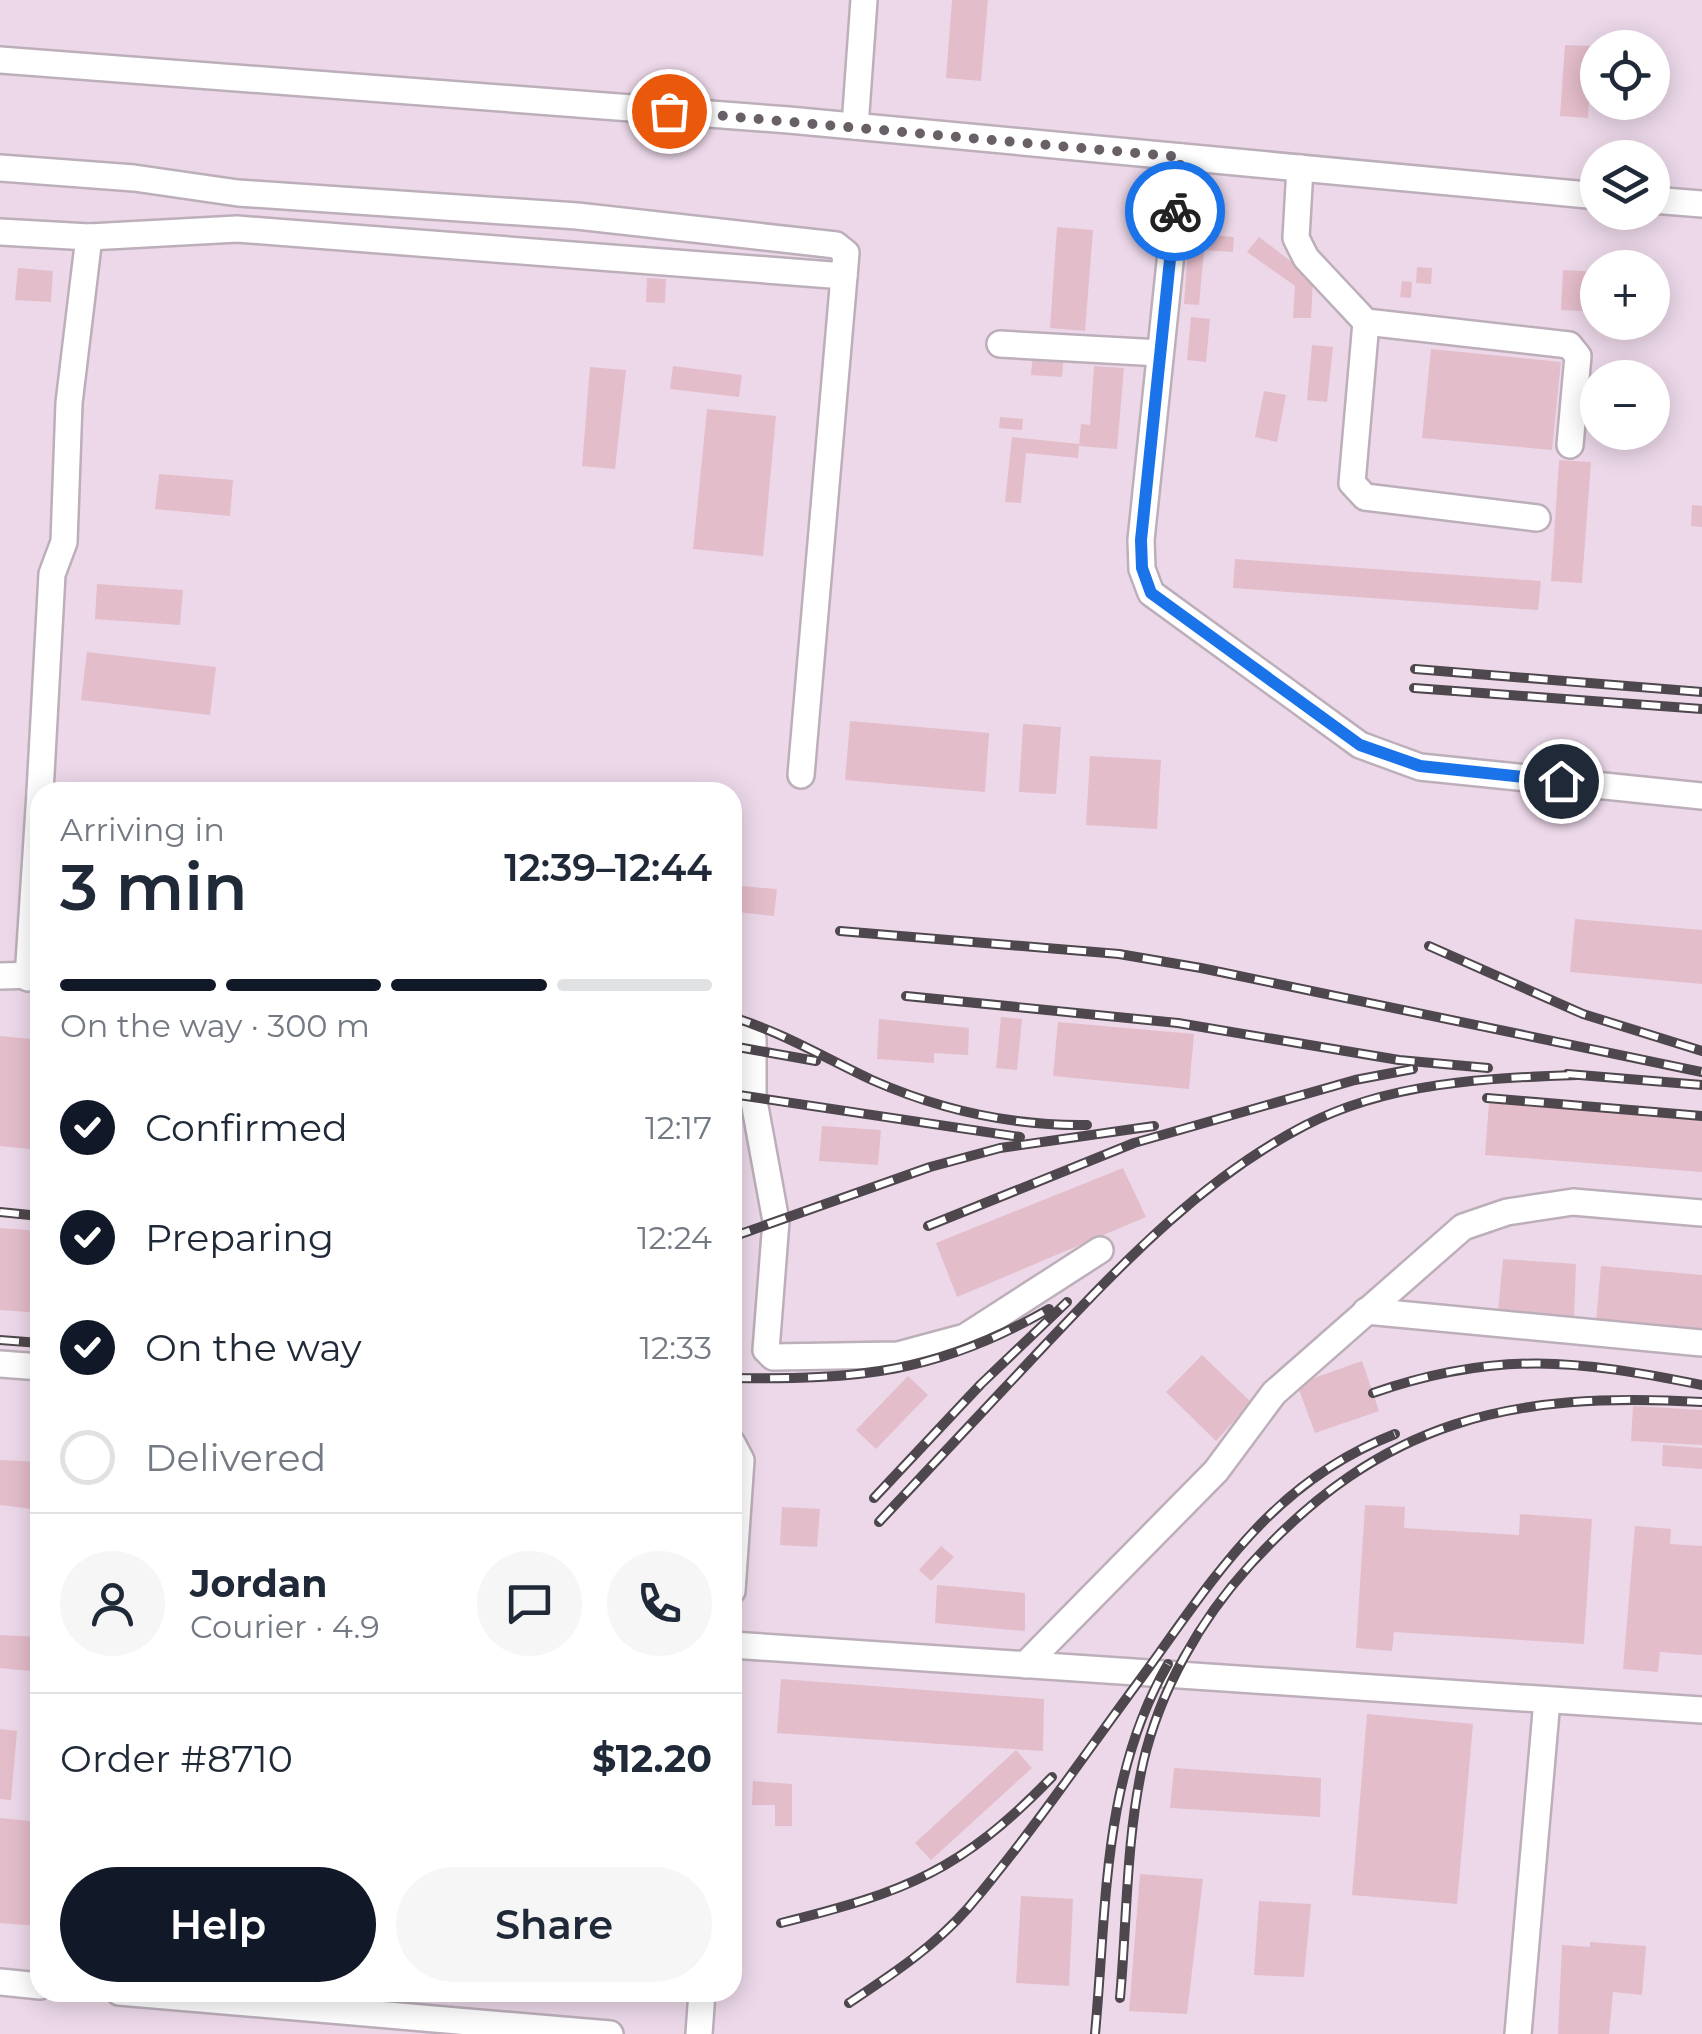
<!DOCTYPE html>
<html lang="en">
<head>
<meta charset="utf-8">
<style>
  body { margin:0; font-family:Montserrat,sans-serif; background:#f6f6f7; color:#1f2937; height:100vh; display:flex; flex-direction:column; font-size:38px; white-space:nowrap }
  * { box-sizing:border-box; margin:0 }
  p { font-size:32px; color:#747a83 }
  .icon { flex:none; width:55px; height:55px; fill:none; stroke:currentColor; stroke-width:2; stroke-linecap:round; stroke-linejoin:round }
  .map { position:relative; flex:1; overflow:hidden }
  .panel { position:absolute; left:30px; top:782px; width:712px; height:1220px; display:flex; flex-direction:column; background:#fff; border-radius:30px; box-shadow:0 5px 25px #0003 }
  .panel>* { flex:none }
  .buttons { position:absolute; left:1580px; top:30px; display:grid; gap:20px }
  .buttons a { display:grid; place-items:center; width:90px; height:90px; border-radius:50%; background:#fff; box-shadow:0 5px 25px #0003; font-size:50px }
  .pin { position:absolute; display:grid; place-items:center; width:85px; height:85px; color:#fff; margin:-42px; border:5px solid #fff; border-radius:50%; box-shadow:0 2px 10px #0007 }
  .courier { position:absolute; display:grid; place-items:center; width:100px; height:100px; margin:-50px; border:8px solid #1a73e8; border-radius:50%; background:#fff; color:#222; box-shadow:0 2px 12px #0007 }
  .headline em { font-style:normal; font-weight:600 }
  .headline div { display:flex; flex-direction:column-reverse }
  .headline { display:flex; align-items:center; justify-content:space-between; height:170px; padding:0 30px }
  h1 { font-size:65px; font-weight:600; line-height:75px }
  .bar { display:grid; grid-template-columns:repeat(4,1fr); gap:15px 10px; align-content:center; height:120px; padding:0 30px }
  .bar i { height:12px; border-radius:8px; background:#e0e1e3 }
  .bar .current { background:#111827 }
  .bar p { grid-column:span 4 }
  .line { display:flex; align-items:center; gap:25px; padding:0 30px; border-top:2px solid #e0e1e3 }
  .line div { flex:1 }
  .round { display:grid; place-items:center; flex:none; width:105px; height:105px; border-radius:52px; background:#f6f6f7 }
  ol { padding:0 30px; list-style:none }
  li { display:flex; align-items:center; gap:30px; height:110px }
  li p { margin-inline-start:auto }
  li .icon { padding:10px; border-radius:50%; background:#111827; color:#fff; stroke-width:4 }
  li:last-child { color:#747a83 }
  li i { width:55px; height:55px; border:5px solid #e0e1e3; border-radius:50% }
  .button { display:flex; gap:20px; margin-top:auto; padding:20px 30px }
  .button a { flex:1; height:115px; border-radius:60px; background:#111827; color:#fff; font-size:40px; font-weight:600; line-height:115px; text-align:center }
  .button a+a { background:#f6f6f7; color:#1f2937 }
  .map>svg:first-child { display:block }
</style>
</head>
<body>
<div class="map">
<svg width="1702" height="2034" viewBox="0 0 1702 2034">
  <rect width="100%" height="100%" fill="#f3e5f0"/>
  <path fill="#ecd8e9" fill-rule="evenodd" d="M 0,0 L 1702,0 L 1702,2034 L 0,2034 ZM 1598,48 L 1652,48 L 1652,102 L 1598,102 ZM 1598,158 L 1652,158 L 1652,212 L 1598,212 ZM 1598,268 L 1652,268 L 1652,322 L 1598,322 ZM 1598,378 L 1652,378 L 1652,432 L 1598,432 ZM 40,792 L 732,792 L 732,1992 L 40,1992 Z"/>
  <g fill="#e4bdca">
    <polygon points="952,0 988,0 981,81 946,78"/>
    <polygon points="1565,45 1592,46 1588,118 1560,116"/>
    <polygon points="1057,227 1093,230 1085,331 1050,328"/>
    <polygon points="1189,233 1234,237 1233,252 1204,250 1199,305 1184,304"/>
    <polygon points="1259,237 1313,278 1311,318 1293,318 1295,286 1247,252"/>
    <polygon points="1417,267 1432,268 1431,284 1416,283"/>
    <polygon points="18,268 53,271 51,302 15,300"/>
    <polygon points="1563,270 1598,272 1598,312 1561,310"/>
    <polygon points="647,278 666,279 665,303 646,302"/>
    <polygon points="1402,281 1412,282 1411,298 1400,297"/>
    <polygon points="1191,317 1210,319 1206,362 1187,360"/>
    <polygon points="1312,345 1333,347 1327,402 1307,400"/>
    <polygon points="1431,349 1561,362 1552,450 1422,438"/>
    <polygon points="1033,352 1064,354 1062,377 1031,375"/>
    <polygon points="673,366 742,375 739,397 670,389"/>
    <polygon points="1094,366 1124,368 1117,449 1079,446 1081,424 1090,425"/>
    <polygon points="590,367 626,370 615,469 582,466"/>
    <polygon points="1264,391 1286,395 1277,442 1255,437"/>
    <polygon points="707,409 776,416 763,556 693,549"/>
    <polygon points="1000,417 1023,419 1022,430 999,428"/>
    <polygon points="1012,437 1079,444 1078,458 1026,453 1021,503 1005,502"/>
    <polygon points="1559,460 1591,462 1582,583 1551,581"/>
    <polygon points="159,474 233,480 230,516 155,509"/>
    <polygon points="1692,505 1702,506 1702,527 1691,526"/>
    <polygon points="1235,559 1541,581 1538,610 1233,588"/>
    <polygon points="97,584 183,590 180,625 95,619"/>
    <polygon points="87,652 216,667 210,715 81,700"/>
    <polygon points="850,721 989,733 985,792 845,780"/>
    <polygon points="1023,724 1061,727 1056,794 1019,792"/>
    <polygon points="1090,756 1161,760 1157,829 1086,825"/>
    <polygon points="741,886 777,889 774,916 738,912"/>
    <polygon points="1575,919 1702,930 1702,984 1570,972"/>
    <polygon points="1001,1017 1022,1019 1017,1070 996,1068"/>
    <polygon points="879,1019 969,1028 968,1055 934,1053 934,1063 877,1059"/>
    <polygon points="1058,1022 1194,1034 1189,1089 1053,1076"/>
    <polygon points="0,1036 40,1040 40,1150 0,1146"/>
    <polygon points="1489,1103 1702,1119 1702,1172 1485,1155"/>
    <polygon points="822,1126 881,1130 878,1165 819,1161"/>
    <polygon points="1123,1168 1146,1217 957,1297 936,1243"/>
    <polygon points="0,1228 40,1231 40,1313 0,1310"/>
    <polygon points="1503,1259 1576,1264 1574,1319 1498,1311"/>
    <polygon points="1601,1266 1702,1275 1702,1330 1596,1321"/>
    <polygon points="1202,1355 1251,1402 1216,1441 1166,1392"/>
    <polygon points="1362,1361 1379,1411 1315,1433 1297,1384"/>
    <polygon points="908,1376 928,1395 876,1449 856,1430"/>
    <polygon points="1633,1406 1702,1410 1702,1445 1631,1441"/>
    <polygon points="1663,1445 1702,1448 1702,1469 1662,1466"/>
    <polygon points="0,1460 40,1462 40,1510 0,1505"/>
    <polygon points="1365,1505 1405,1507 1404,1528 1519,1535 1520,1514 1592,1519 1584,1644 1394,1632 1392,1651 1356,1648"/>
    <polygon points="782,1507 820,1509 817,1547 780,1545"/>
    <polygon points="1635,1526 1671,1529 1670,1544 1702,1546 1702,1655 1660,1652 1658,1672 1623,1669"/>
    <polygon points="941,1546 954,1557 931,1581 919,1570"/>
    <polygon points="937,1585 1025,1593 1025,1631 935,1623"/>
    <polygon points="0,1635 40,1637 40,1672 0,1668"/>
    <polygon points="781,1679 1044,1699 1043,1751 777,1733"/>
    <polygon points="1367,1714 1473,1724 1457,1904 1352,1895"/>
    <polygon points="0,1729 17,1731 11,1800 0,1799"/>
    <polygon points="1016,1750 1032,1768 931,1860 915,1843"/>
    <polygon points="1174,1768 1321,1778 1320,1817 1170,1808"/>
    <polygon points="753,1781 792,1784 792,1826 775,1826 775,1805 752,1805"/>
    <polygon points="0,1818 40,1822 40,1926 0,1923"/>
    <polygon points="1140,1874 1203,1879 1187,2014 1129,2011"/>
    <polygon points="1021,1896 1073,1899 1069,1986 1016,1983"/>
    <polygon points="1259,1901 1311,1904 1304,1977 1254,1975"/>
    <polygon points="1590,1942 1646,1946 1642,1995 1613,1992 1609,2034 1558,2034 1562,1945 1590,1947"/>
  </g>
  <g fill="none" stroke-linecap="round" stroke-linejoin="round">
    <defs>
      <g id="minor">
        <polyline points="0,60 789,120 1598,196"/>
        <polyline points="855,126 864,0"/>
        <polyline points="1181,157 1141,540 1142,569 1151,593 1360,745 1420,767 1702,796"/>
        <polyline points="0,168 134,178 238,193 577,216 836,245 846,253 801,775"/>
        <polyline points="1300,168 1296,238 1306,258 1366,322 1569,345 1578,356 1570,445"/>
        <polyline points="1652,200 1702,204"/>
        <polyline points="0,232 89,237 237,229 844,276"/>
        <polyline points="1366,322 1352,483 1365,497 1537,518"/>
        <polyline points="1000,344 1160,353"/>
        <polyline points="40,792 52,574 64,542 69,403 89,237"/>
        <polyline points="0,976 40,975"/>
        <polyline points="28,978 40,793"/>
        <polyline points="732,1030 753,1039 753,1096 776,1221 766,1350 773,1357 898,1355 965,1337 1100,1250"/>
        <polyline points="1366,1311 1702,1343"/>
        <polyline points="0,1364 40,1367"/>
        <polyline points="732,1443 741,1460 732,1591"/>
        <polyline points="732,1645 1702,1710"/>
        <polyline points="1025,1665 1216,1471 1274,1393 1463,1227 1507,1212 1573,1202 1702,1213"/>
        <polyline points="0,1982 40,1986"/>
        <polyline points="119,1992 610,2034"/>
        <polyline points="699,2034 702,1992"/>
        <polyline points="1518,2034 1547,1700"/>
      </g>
    </defs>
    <use href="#minor" stroke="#bcafba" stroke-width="30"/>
    <use href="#minor" stroke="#fff" stroke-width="25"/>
    <defs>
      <g id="rail">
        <polyline points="1415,669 1702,692"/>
        <polyline points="1414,688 1702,709"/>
        <polyline points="840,931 1119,954 1201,968 1702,1072"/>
        <polyline points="1429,946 1583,1014 1702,1051"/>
        <polyline points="906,996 1178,1023 1399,1060 1488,1068"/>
        <path d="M 732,1017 C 782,1032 825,1058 872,1080 C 940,1110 1012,1126 1087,1125"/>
        <polyline points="732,1046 816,1061"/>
        <polyline points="1567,1074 1702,1085"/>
        <polyline points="732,1094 1020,1137"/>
        <polyline points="1487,1098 1702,1116"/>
        <polyline points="0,1212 40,1216"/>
        <polyline points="928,1226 1134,1143 1355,1080 1413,1069"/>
        <polyline points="732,1237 930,1167 1000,1148 1154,1126"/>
        <polyline points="0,1340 40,1343"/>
        <path d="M 732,1378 C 858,1380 938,1373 1049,1309"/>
        <path d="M 1373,1393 C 1498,1350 1576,1360 1702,1385"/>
        <polyline points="874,1498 981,1384 1067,1302"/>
        <path d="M 879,1522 C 934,1463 990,1404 1045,1345 C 1124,1262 1201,1180 1304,1126 C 1388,1082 1487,1078 1578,1075"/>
        <path d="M 781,1923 C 906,1892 961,1871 1052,1777"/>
        <path d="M 1120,1998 C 1127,1921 1126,1839 1143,1763 C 1160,1690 1200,1620 1250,1565 C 1382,1419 1512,1391 1702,1402"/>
        <path d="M 849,2003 C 891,1975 934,1947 968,1908 C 1030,1835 1085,1754 1142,1677 C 1216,1575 1272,1482 1395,1434"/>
        <path d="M 1095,2034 C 1107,1906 1102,1778 1168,1664"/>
      </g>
    </defs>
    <use href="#rail" stroke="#4e474d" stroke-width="10"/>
    <use href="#rail" stroke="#fff" stroke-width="6" stroke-dasharray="19" stroke-linecap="butt"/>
  </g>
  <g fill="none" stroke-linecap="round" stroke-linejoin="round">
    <polyline stroke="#686066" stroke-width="10" stroke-dasharray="0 18" points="669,111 1181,157 1175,211"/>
    <polyline stroke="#1a73e8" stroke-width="12" points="1175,211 1141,540 1142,568 1151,593 1360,745 1420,766 1561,781"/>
  </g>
</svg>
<div class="buttons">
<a><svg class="icon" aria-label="locate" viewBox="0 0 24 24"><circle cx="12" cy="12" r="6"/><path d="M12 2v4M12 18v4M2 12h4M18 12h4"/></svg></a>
<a><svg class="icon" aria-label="layers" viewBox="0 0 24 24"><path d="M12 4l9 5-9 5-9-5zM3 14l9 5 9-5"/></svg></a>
<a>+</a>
<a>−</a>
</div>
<div class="pin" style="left:669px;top:111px;background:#ea580c"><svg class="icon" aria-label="bag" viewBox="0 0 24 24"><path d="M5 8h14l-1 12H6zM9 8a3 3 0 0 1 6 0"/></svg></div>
<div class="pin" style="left:1561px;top:781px;background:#1f2937"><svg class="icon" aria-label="home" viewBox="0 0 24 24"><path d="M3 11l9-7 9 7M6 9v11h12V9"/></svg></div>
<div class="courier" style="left:1175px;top:211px"><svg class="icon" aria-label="bike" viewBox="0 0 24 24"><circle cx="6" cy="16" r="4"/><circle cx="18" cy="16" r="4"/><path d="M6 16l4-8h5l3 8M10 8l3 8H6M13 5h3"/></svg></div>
<section class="panel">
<div class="headline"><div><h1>3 min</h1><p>Arriving in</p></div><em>12:39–12:44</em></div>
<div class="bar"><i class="current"></i><i class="current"></i><i class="current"></i><i></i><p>On the way · 300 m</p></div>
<ol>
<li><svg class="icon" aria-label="check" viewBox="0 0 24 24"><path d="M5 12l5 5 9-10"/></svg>Confirmed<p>12:17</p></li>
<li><svg class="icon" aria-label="check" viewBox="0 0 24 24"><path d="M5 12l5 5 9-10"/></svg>Preparing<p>12:24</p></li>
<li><svg class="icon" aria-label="check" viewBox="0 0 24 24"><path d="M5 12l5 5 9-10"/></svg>On the way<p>12:33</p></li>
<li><i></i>Delivered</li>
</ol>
<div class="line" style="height:180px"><a class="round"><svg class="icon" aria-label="person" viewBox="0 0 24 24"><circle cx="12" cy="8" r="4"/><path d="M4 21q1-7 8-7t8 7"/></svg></a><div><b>Jordan</b><p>Courier · 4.9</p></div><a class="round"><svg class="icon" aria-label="chat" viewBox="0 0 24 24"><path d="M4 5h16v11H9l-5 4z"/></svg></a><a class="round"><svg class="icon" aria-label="phone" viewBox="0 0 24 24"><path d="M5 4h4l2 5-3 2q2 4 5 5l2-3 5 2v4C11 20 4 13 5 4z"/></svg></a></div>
<div class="line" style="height:130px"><div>Order #8710</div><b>$12.20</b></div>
<div class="button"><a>Help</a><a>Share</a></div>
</section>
</div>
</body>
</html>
